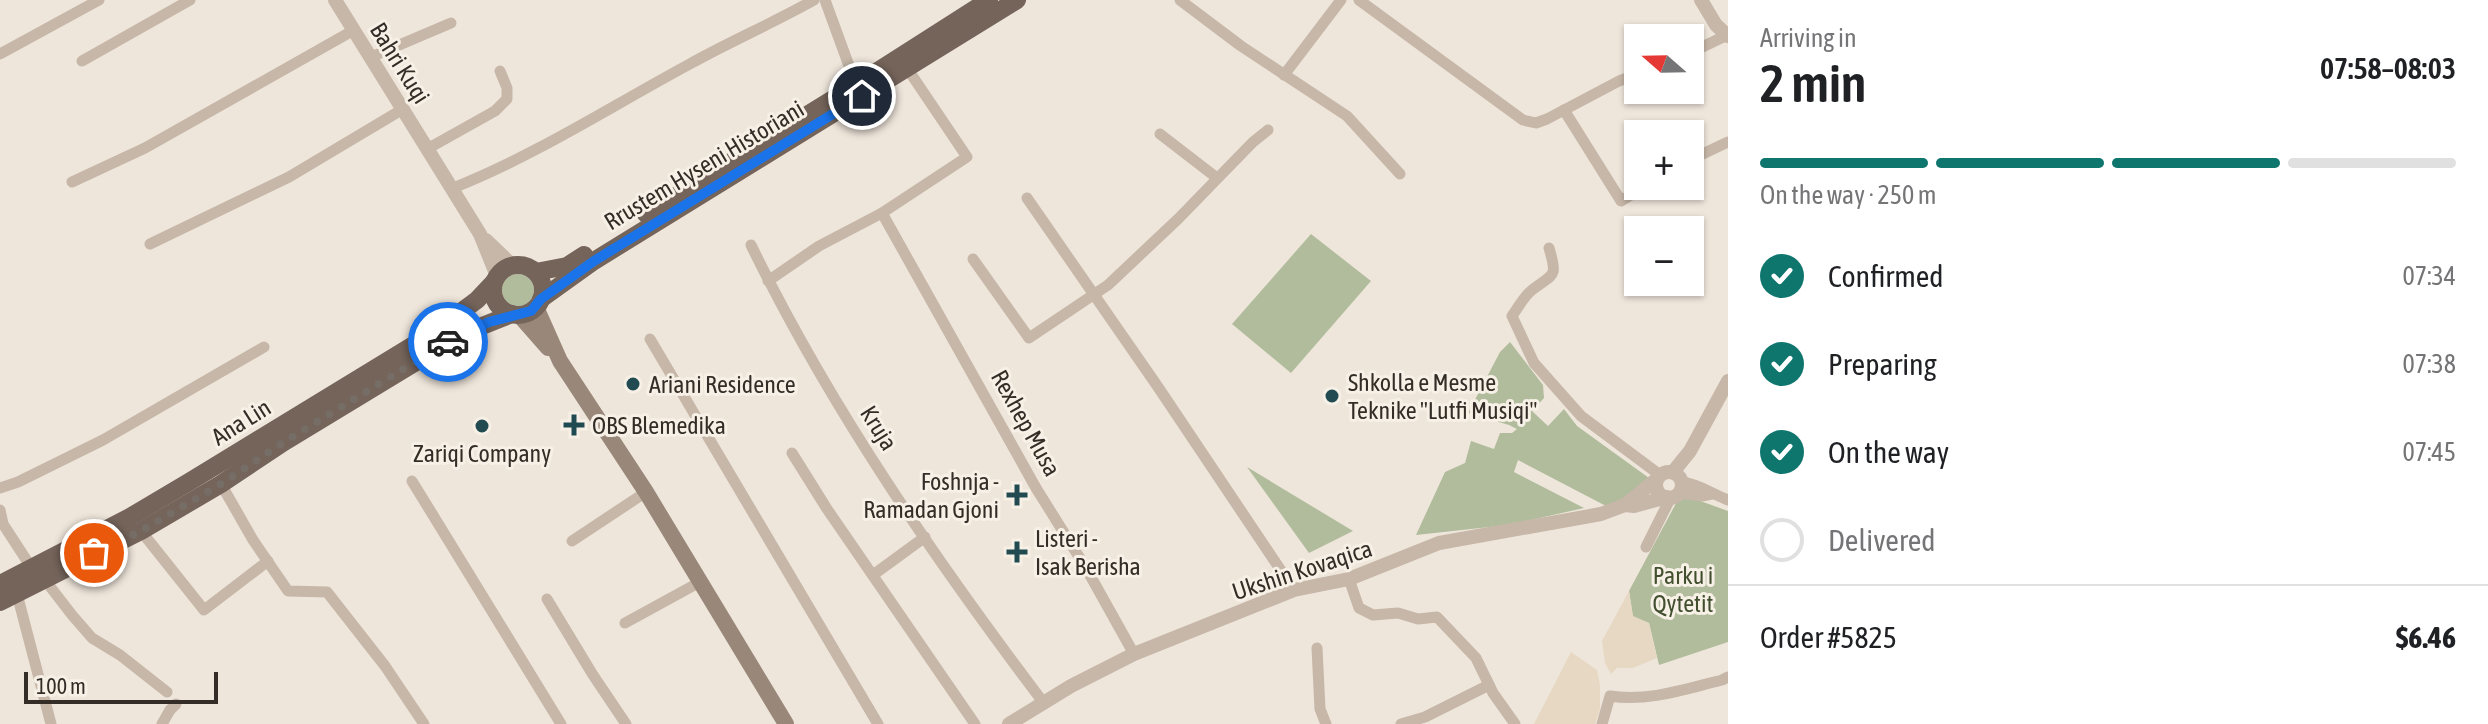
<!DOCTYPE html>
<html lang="en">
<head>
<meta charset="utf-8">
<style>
  body { margin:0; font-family:"Asap Condensed",sans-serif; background:#f6f6f6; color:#202124; height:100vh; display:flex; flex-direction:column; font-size:30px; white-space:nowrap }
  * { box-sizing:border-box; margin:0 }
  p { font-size:26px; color:#757577 }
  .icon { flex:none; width:44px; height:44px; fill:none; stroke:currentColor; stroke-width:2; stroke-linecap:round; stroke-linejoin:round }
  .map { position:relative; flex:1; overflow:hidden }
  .panel { display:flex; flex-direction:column; background:#fff; width:760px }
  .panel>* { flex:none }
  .needle { width:52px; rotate:290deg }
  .fabs { position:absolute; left:1624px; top:24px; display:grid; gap:16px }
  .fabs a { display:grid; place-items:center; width:80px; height:80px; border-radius:0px; background:#fff; box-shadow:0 2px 6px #0004; font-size:40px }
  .scale { position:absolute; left:24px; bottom:20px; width:194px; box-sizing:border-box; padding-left:8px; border:4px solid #332c27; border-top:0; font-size:22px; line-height:28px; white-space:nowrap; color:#332c27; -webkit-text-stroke:6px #f7f0e6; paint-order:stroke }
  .pin { position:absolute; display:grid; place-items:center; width:68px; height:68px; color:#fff; margin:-34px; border:4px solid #fff; border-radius:50%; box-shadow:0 2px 8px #0007 }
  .courier { position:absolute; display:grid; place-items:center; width:80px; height:80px; margin:-40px; border:6px solid #1a73e8; border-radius:50%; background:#fff; color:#222; box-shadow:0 2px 10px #0007 }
  .head em { font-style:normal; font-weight:600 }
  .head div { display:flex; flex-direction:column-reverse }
  .head { display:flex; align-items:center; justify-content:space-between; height:136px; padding:0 32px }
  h1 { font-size:52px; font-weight:600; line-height:60px }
  .bar { display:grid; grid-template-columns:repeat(4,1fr); gap:12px 8px; align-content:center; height:96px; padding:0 32px }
  .bar i { height:10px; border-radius:6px; background:#e0e0e0 }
  .bar .on { background:#0f766e }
  .bar p { grid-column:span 4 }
  .line { display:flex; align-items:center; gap:20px; padding:0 32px; border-top:2px solid #e0e0e0 }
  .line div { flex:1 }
  ol { padding:0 32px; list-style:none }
  li { display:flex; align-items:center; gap:24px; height:88px }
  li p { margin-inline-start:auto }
  li .icon { padding:8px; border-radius:50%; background:#0f766e; color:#fff; stroke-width:4 }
  li:last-child { color:#757577 }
  li i { width:44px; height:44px; border:4px solid #e0e0e0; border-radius:50% }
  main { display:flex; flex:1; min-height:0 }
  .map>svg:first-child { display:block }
</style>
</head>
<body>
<main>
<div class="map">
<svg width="1728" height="724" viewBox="0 0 1728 724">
  <rect width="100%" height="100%" fill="#efe6db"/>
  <g fill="#b0bc9c">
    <polygon points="1311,234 1371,281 1291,373 1232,324"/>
    <circle cx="518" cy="290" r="16"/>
    <polygon points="1510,342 1543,385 1544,398 1532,411 1548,426 1564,409 1577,426 1649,478 1650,488 1606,506 1518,460 1514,472 1584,508 1508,525 1416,535 1445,472 1465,463 1471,441 1494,449 1500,433 1512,433 1517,429 1509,425 1468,413 1500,352"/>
    <polygon points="1247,467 1353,531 1309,553"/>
    <polygon points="1681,494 1728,511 1728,642 1659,665 1649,623 1633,617 1629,591"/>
  </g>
  <g fill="#e6d8c3">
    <polygon points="1629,591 1633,616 1649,623 1657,658 1633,668 1617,668 1611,674 1605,663 1602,641"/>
    <polygon points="1571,652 1597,670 1600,685 1600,709 1595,724 1534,724"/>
  </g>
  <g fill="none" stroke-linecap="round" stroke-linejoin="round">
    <g stroke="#c6b7a8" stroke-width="11">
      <polyline points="825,0 856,85"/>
      <polyline points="1180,0 1241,46 1347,116 1400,174"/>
      <polyline points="1359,0 1523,120 1536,123 1547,119 1619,81 1638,74"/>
      <polyline points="1690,53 1727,35"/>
      <polyline points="0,54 99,0"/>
      <polyline points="371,57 451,23"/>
      <polyline points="82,61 190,0"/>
      <polyline points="1284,75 1341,0"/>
      <polyline points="1564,110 1621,201 1645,186"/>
      <polyline points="1160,134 1217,178"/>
      <polyline points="427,149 495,111 507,99 507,88 500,71"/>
      <polyline points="1690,160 1728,142"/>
      <polyline points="72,182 145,148 354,30"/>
      <path d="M 453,188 C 536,155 610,107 688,65 C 729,42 773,23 814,0"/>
      <polyline points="1027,198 1158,387 1294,590"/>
      <polyline points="882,213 1036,488 1086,568 1134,654"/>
      <polyline points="150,244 289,177 403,109"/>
      <path d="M 751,245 C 830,407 934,558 1043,702"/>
      <path d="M 1549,248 C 1558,278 1554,273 1532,290 C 1524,296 1518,308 1512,316 L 1534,363 L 1581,416 L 1660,475"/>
      <polyline points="973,259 1029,338 1108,285 1178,219 1253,142 1268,130"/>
      <polyline points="768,281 819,246 882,213 967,157 907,68"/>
      <polyline points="650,339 878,724"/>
      <polyline points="792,453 827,509 975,724"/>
      <polyline points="412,481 561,724"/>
      <path d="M 1682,482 C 1699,484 1712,494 1728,500"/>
      <polyline points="221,484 253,540 288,591 327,592 385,666 424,724"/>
      <polyline points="0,488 18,482 103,440 264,347"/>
      <polyline points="1679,493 1702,496 1712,494"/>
      <polyline points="0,510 3,524 31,567 45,580 72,615 92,638 120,655 167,692"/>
      <polyline points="141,531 204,610 268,561"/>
      <polyline points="572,541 646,492"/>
      <polyline points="1646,547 1671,497"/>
      <polyline points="873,575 925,537"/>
      <polyline points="1349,579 1359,608 1373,615 1398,613 1418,619 1437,617 1476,658 1493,693 1515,724"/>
      <polyline points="17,594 51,724"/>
      <polyline points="547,599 593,675 626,724"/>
      <polyline points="625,623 700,582"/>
      <polyline points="1317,648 1320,709 1326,724"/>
      <polyline points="162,724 170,710 176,704"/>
      <polyline points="1401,724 1425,717 1489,685"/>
      <path d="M 1602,724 L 1610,696 C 1648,702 1685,689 1722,680 L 1728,677"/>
    </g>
    <g stroke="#c6b7a8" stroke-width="14">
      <polyline points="335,0 480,234 497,276"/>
      <polyline points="1701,0 1716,25 1728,36"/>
      <polyline points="486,240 512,265"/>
      <polyline points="1673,472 1690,451 1728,381"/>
      <circle cx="1669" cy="485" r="13"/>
      <polyline points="1625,505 1634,506 1667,497"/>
      <polyline points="1009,724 1071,686 1134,654 1294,590 1349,579 1439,543 1601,514 1625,505 1657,479"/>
    </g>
    <g stroke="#99877a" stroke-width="16">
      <polyline points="536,307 560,361 646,492 786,724"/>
      <polyline points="519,315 548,348"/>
    </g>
    <g stroke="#74645a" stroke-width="18">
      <polyline points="646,214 856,85 989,0"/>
      <circle cx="518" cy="290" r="25"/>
      <polyline points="536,272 567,266 584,255"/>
      <polyline points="541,299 594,261 1017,0"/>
      <polyline points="0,584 130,517 189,482 430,335 477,300 494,282"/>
      <polyline points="0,602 141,531 221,484 284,442 462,334 512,314"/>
    </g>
  </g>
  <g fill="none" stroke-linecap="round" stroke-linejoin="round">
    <polyline stroke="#756d66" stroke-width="8" stroke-dasharray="0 14.4" points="94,553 141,531 221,484 284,442 448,342"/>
    <polyline stroke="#1a73e8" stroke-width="10" points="448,342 489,322 531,311 541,299 594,261 862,96"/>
  </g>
  <g fill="#214b51" stroke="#f7f0e6" stroke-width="3">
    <circle cx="633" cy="384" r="8"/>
    <circle cx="1332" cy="396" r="8"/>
    <path d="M570 413h8v8h8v8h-8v8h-8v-8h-8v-8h8z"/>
    <circle cx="482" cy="426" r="8"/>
    <path d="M1013 483h8v8h8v8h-8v8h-8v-8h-8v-8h8z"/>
    <path d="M1013 540h8v8h8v8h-8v8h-8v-8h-8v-8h8z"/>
  </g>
  <g text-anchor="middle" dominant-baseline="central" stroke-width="6" stroke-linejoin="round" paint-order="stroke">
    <g font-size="24" fill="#332c27" stroke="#f7f0e6">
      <text transform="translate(400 63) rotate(58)">Bahri Kuqi</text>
      <text transform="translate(704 165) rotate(-31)">Rrustem Hyseni Historiani</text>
      <text transform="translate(241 422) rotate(-32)">Ana Lin</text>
      <text transform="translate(1026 423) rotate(61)">Rexhep Musa</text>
      <text transform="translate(879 428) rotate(58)">Kruja</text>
      <text transform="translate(1302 570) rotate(-18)">Ukshin Kovaqica</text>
    </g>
    <g font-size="24" fill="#332c27" stroke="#f7f0e6" text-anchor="start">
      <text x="1348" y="382">Shkolla e Mesme<tspan x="1348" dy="28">Teknike "Lutfi Musiqi"</tspan></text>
      <text x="649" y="384">Ariani Residence</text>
      <text x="592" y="425">OBS Blemedika</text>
      <text x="482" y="453" text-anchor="middle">Zariqi Company</text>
      <text x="999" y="481" text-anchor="end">Foshnja -<tspan x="999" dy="28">Ramadan Gjoni</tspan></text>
      <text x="1035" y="538">Listeri -<tspan x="1035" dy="28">Isak Berisha</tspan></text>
    </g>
    <g font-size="24" fill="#414f2e" stroke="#f7f0e6">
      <text x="1683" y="575">Parku i<tspan x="1683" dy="28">Qytetit</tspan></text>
    </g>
  </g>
</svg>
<div class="fabs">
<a><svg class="needle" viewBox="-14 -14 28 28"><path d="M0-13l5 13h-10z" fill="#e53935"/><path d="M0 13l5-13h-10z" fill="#757577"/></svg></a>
<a>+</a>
<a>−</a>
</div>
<div class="scale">100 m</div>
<div class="pin" style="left:94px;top:553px;background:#ea580c"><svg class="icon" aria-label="bag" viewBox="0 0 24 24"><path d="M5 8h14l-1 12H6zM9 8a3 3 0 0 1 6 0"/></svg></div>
<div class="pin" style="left:862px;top:96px;background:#1f2937"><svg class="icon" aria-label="home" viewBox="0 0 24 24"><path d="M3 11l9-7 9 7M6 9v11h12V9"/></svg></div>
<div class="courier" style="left:448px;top:342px"><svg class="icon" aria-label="car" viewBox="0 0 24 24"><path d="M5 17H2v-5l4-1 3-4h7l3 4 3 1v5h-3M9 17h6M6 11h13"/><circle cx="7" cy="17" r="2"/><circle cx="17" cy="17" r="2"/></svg></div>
</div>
<section class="panel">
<div class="head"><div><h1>2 min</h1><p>Arriving in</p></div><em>07:58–08:03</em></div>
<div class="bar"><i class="on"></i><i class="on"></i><i class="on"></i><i></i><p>On the way · 250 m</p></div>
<ol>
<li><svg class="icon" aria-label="check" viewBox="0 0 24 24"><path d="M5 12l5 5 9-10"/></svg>Confirmed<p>07:34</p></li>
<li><svg class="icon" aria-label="check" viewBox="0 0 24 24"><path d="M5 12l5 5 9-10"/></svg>Preparing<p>07:38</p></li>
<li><svg class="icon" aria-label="check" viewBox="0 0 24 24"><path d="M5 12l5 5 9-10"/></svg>On the way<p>07:45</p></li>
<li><i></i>Delivered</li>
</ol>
<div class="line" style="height:104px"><div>Order #5825</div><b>$6.46</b></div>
</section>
</main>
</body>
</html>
